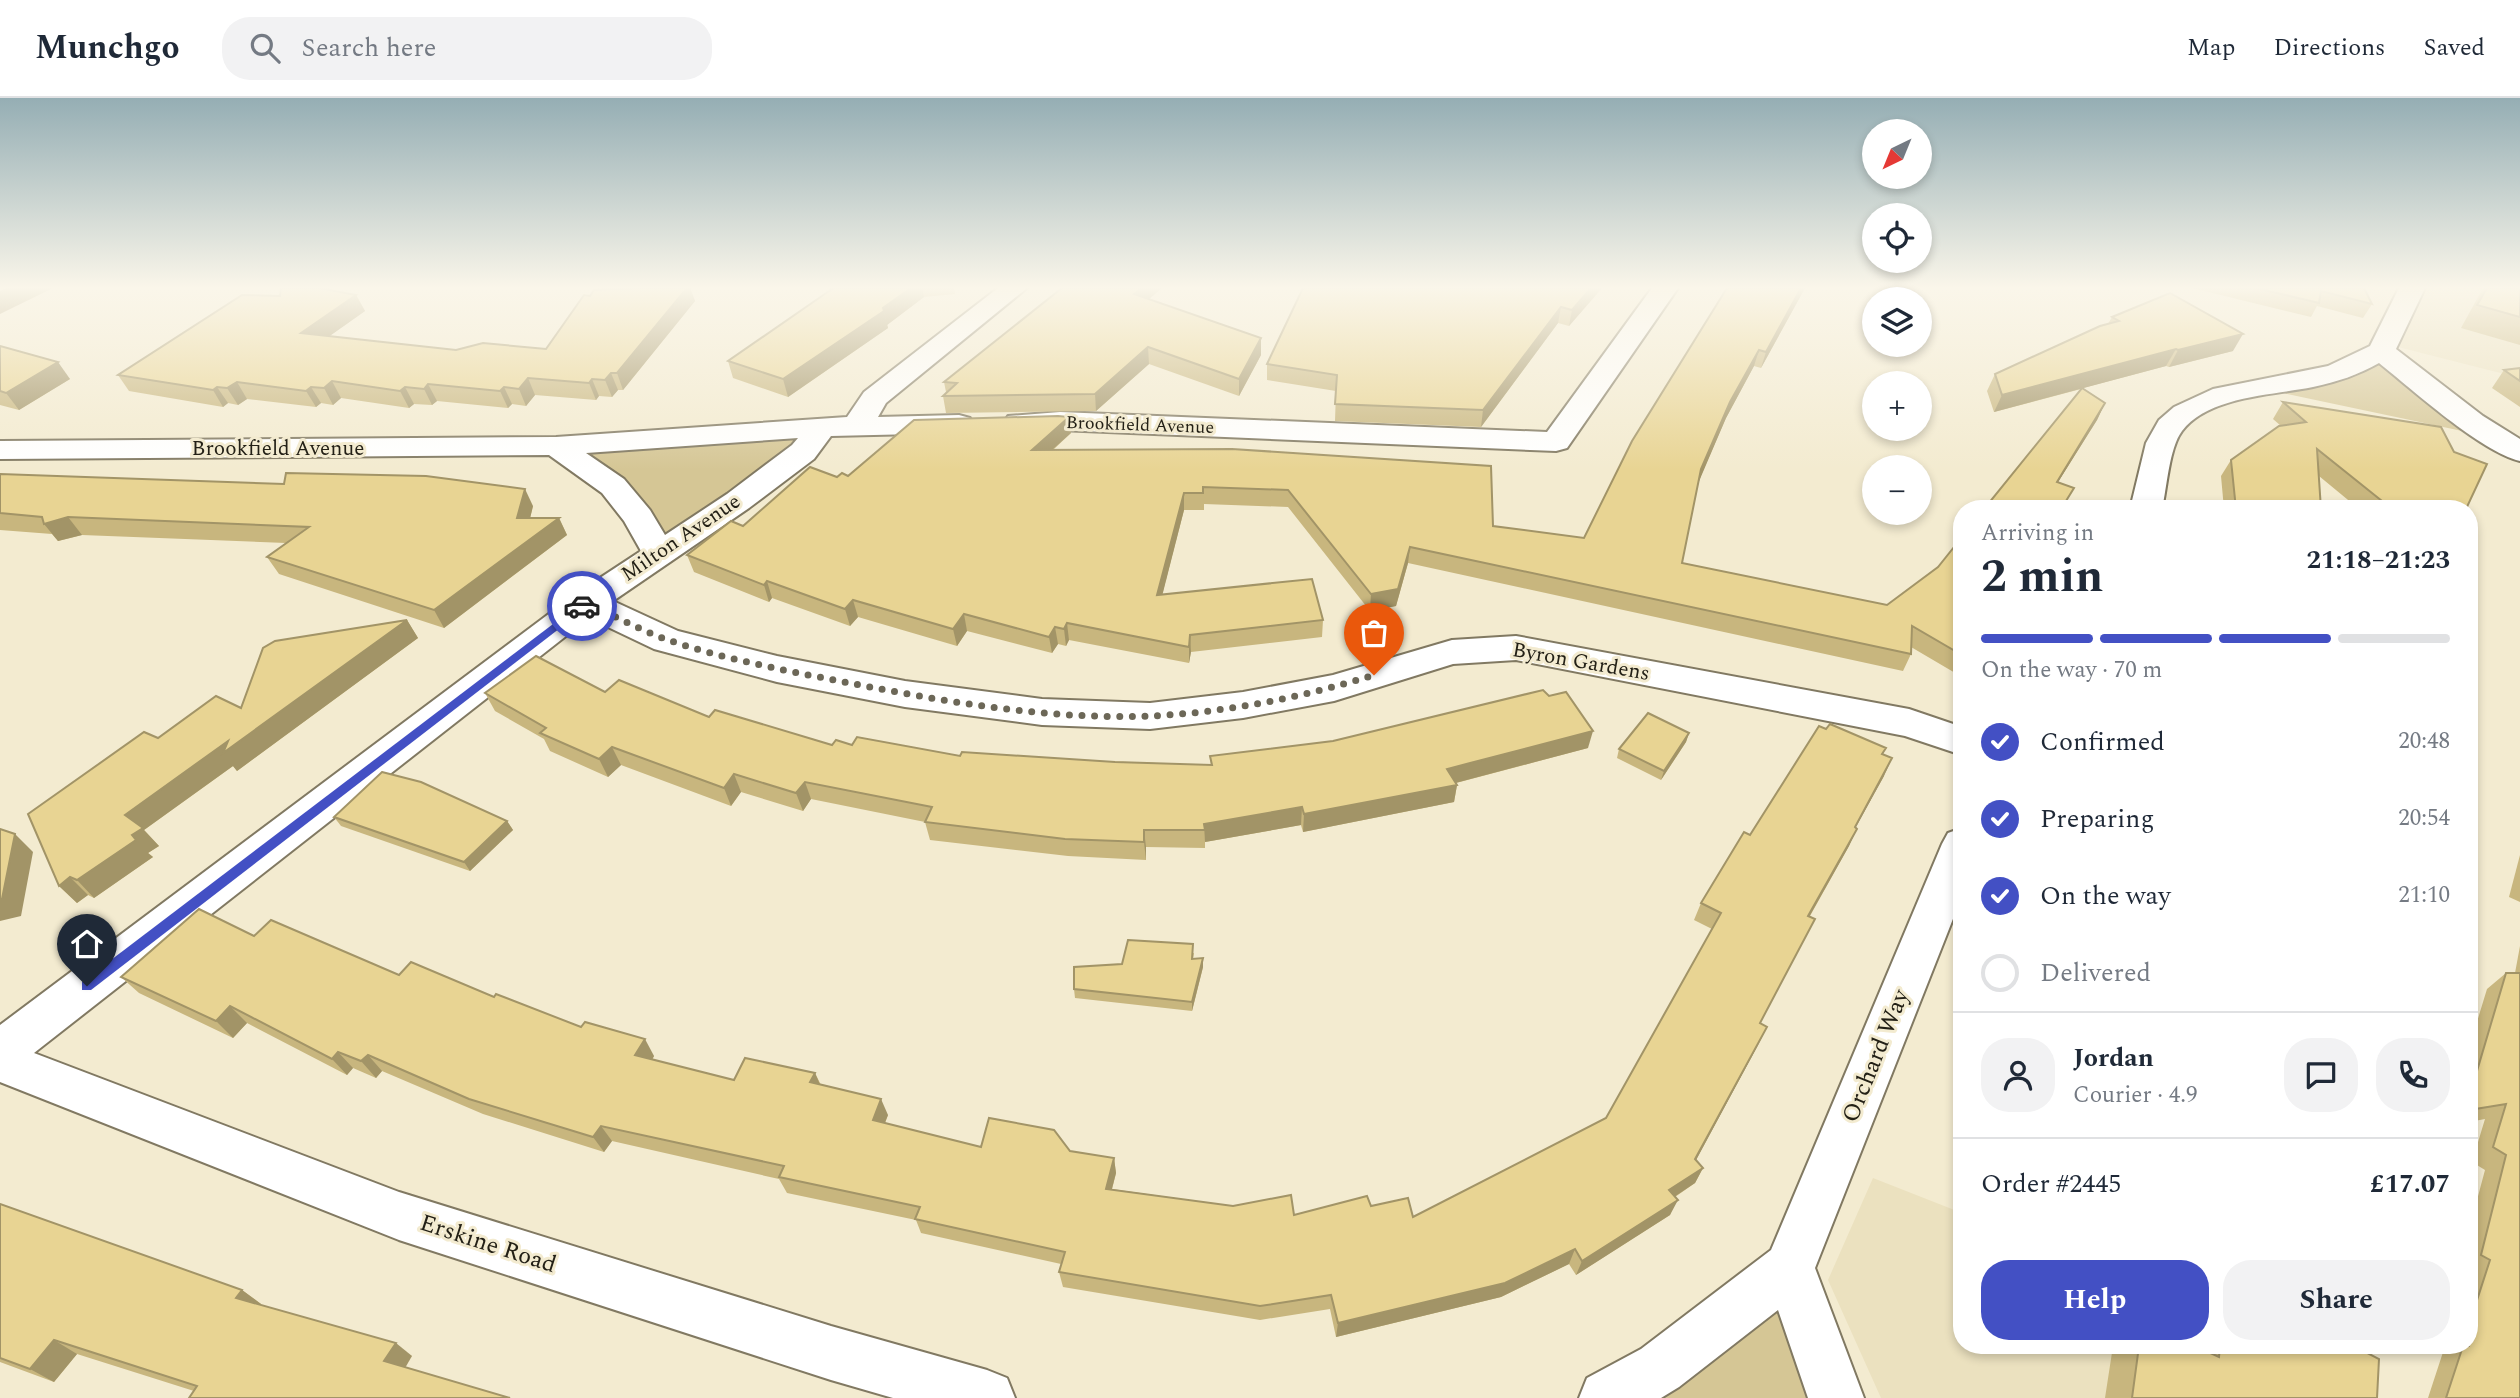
<!DOCTYPE html>
<html lang="en">
<head>
<meta charset="utf-8">
<style>
  body { margin:0; font-family:Spectral,serif; background:#f2f2f3; color:#1f2937; height:100vh; display:flex; flex-direction:column; font-size:26px; white-space:nowrap }
  * { box-sizing:border-box; margin:0 }
  p { font-size:23px; color:#747a83 }
  .icon { flex:none; width:38px; height:38px; fill:none; stroke:currentColor; stroke-width:2; stroke-linecap:round; stroke-linejoin:round }
  .map { position:relative; flex:1; overflow:hidden }
  .sheet { position:absolute; left:1953px; top:402px; width:525px; height:854px; display:flex; flex-direction:column; background:#fff; border-radius:28px; box-shadow:0 4px 10px #0003 }
  .sheet>* { flex:none }
  .needle { width:46px; rotate:223deg }
  .tools { position:absolute; left:1862px; top:21px; display:grid; gap:14px }
  .tools a { display:grid; place-items:center; width:70px; height:70px; border-radius:50%; background:#fff; box-shadow:0 4px 10px #0003; font-size:35px }
  .pin { position:absolute; display:grid; place-items:center; width:60px; height:60px; color:#fff; margin:-72px -30px; border-radius:50% 50% 50% 0; rotate:-45deg; box-shadow:0 0 7px #0007 }
  .pin .icon { rotate:45deg }
  .courier { position:absolute; display:grid; place-items:center; width:70px; height:70px; margin:-35px; border:5px solid #4350c4; border-radius:50%; background:#fff; color:#222; box-shadow:0 2px 9px #0007 }
  .overview em { font-style:normal; font-weight:700 }
  .overview div { display:flex; flex-direction:column-reverse }
  .overview { display:flex; align-items:center; justify-content:space-between; height:119px; padding:0 28px }
  h1 { font-size:46px; font-weight:700; line-height:52px }
  .bar { display:grid; grid-template-columns:repeat(4,1fr); gap:10px 7px; align-content:center; height:84px; padding:0 28px }
  .bar i { height:9px; border-radius:5px; background:#e0e1e3 }
  .bar .current { background:#4350c4 }
  .bar p { grid-column:span 4 }
  .line { display:flex; align-items:center; gap:18px; padding:0 28px; border-top:2px solid #e0e1e3 }
  .line div { flex:1 }
  .round { display:grid; place-items:center; flex:none; width:74px; height:74px; border-radius:28px; background:#f2f2f3 }
  ol { padding:0 28px; list-style:none }
  li { display:flex; align-items:center; gap:21px; height:77px }
  li p { margin-inline-start:auto }
  li .icon { padding:7px; border-radius:50%; background:#4350c4; color:#fff; stroke-width:4 }
  li:last-child { color:#747a83 }
  li i { width:38px; height:38px; border:4px solid #e0e1e3; border-radius:50% }
  .primary-button { display:flex; gap:14px; margin-top:auto; padding:14px 28px }
  .primary-button a { flex:1; height:80px; border-radius:28px; background:#4350c4; color:#fff; font-size:28px; font-weight:700; line-height:80px; text-align:center }
  .primary-button a+a { background:#f2f2f3; color:#1f2937 }
  header { display:flex; align-items:center; gap:42px; box-sizing:border-box; height:98px; padding:0 35px; background:#fff; border-bottom:2px solid #e0e1e3 }
  header strong { font-size:33px }
  nav { display:flex; gap:38px; margin-inline-start:auto; font-size:24px }
  .search { width:490px; height:63px; background:#f2f2f3; display:flex; align-items:center; gap:18px; box-sizing:border-box; padding:0 24px; border-radius:28px; color:#747a83; font-size:26px }
  .map>svg:first-child { display:block }
</style>
</head>
<body>
<header>
<strong>Munchgo</strong>
<div class="search"><svg class="icon" aria-label="search" viewBox="0 0 24 24"><circle cx="10" cy="10" r="6"/><path d="M15 15l6 6"/></svg>Search here</div>
<nav><a>Map</a><a>Directions</a><a>Saved</a></nav>
</header>
<div class="map">
<svg width="2520" height="1300" viewBox="0 0 2520 1300">
  <rect width="100%" height="100%" fill="#f3ebd0"/>
  <g fill="#ebe1bf">
    <polygon points="2419,190 2520,190 2520,280 2398,249 2395,240"/>
    <polygon points="1873,1080 1962,1115 1962,1248 2271,1248 2367,1300 1881,1300 1828,1182"/>
  </g>
  <g fill="#d5c695">
    <polygon points="2382,260 2481,337 2273,293"/>
    <polygon points="811,334 661,447 575,352"/>
    <polygon points="1784,1193 1821,1300 1641,1300"/>
  </g>
  <g fill="none" stroke-linecap="round" stroke-linejoin="round">
    <defs>
      <g id="minor">
        <path d="M 998,190 L 1027,190 L 886,305 L 878,319 L 959,317 L 970,320 L 974,326 L 970,332 L 959,335 L 831,338 L 814,361 L 749,410 L 613,503 L 678,533 L 777,558 L 905,583 L 1042,601 L 1150,605 L 1243,594 L 1333,577 L 1452,542 L 1516,538 L 1909,611 L 1962,629 L 1962,657 L 1905,638 L 1516,562 L 1453,566 L 1334,603 L 1243,620 L 1150,631 L 1042,627 L 905,609 L 777,584 L 654,551 L 589,520 L 34,955 L 399,1094 L 831,1228 L 987,1272 L 1007,1280 L 1015,1300 L 893,1300 L 831,1282 L 399,1142 L 0,984 L 0,927 L 574,497 L 641,453 L 624,423 L 602,395 L 549,357 L 0,361 L 0,343 L 556,339 L 847,319 L 864,294 ZM 798,340 L 792,347 L 727,396 L 665,437 L 650,412 L 624,381 L 586,355 Z"/>
        <polygon points="1652,190 1678,190 1567,350 1556,353 1060,332 1019,333 1008,330 1004,324 1008,318 1060,314 1547,334"/>
        <path d="M 2399,190 L 2425,190 L 2396,251 L 2483,318 L 2520,341 L 2520,363 C 2480,353 2413,292 2379,265 C 2358,277 2337,284 2313,289 C 2274,297 2208,298 2182,333 C 2169,350 2167,390 2162,411 L 2130,411 L 2146,345 L 2159,322 L 2174,309 L 2213,291 L 2328,268 L 2370,248 Z"/>
        <polygon points="1962,730 1962,798 1815,1170 1864,1300 1808,1300 1778,1212 1679,1289 1661,1300 1579,1300 1587,1280 1641,1251 1771,1152 1942,746 1948,735"/>
      </g>
    </defs>
    <use href="#minor" stroke="#817962" stroke-width="4"/>
    <use href="#minor" fill="#fff" fill-rule="evenodd"/>
  </g>
  <g fill="#c8b67e">
    <polygon points="640,190 690,190 695,203 623,292 618,292 612,299 599,298 596,302 535,297 526,308 512,306 508,310 437,303 432,307 414,306 409,310 341,300 333,307 321,305 316,309 247,301 238,307 228,305 223,309 129,293 118,277 280,198 356,197 365,213 329,238 456,252 546,251 590,198"/>
    <polygon points="829,190 954,190 955,196 924,199 887,227 888,230 788,299 733,280 728,263 830,192"/>
    <polygon points="1062,190 1162,190 1148,201 1261,257 1239,298 1149,266 1096,313 946,315 943,298 946,294 944,284"/>
    <polygon points="1303,190 1602,190 1569,228 1558,225 1481,329 1335,323 1336,293 1267,282 1267,266"/>
    <polygon points="1727,190 1805,190 1761,270 1754,268 1726,320 1699,382 1682,465 1887,507 1938,469 1962,439 1962,579 1911,549 1911,556 1903,573 1408,465 1396,508 1370,513 1288,409 1204,406 1204,412 1184,412 1162,497 1323,522 1322,539 1191,554 1189,565 1069,542 1066,548 1058,546 1052,555 967,533 957,548 858,519 850,528 772,500 769,504 694,474 687,457 837,379 1071,335 1053,352 1493,428 1584,440"/>
    <polygon points="2192,190 2364,190 2372,206 2363,220 2317,208 2311,219"/>
    <polygon points="2483,190 2520,190 2520,247 2461,230"/>
    <polygon points="2112,219 2233,253 2169,269 2166,268 2083,290 2105,305 2097,322 2058,384 2074,390 2062,411 1984,411 2081,291 1994,314 1987,293 1995,276 2108,226"/>
    <polygon points="0,248 70,281 19,312 0,307"/>
    <polygon points="2520,270 2520,309 2492,290 2504,272"/>
    <polygon points="2283,304 2466,411 2359,411 2319,378 2321,411 2224,411 2221,378 2231,362 2281,328 2273,321"/>
    <polygon points="0,376 533,408 530,420 559,420 567,437 444,530 279,476 267,459 286,445 82,437 58,443 52,436 0,432"/>
    <polygon points="407,522 418,540 237,673 233,668 144,732 159,748 148,755 153,759 94,800 88,797 77,805 59,788 241,610"/>
    <polygon points="605,594 832,647 852,647 960,658 1211,667 1210,658 1588,650 1456,685 1457,687 1454,704 1303,734 1301,727 1205,744 1205,750 1146,749 1146,762 1068,758 930,742 925,724 811,701 803,713 741,694 731,708 621,667 608,679 550,653 544,641 495,613 485,595"/>
    <polygon points="1689,635 1686,644 1661,682 1617,660 1619,651"/>
    <polygon points="1883,656 1884,678 1855,730 1849,748 1810,818 1815,821 1760,925 1759,945 1696,1062 1703,1070 1695,1085 1675,1099 1670,1117 1576,1177 1569,1166 1501,1199 1336,1239 1330,1211 1260,1222 1063,1189 1059,1174 1061,1166 921,1135 916,1122 787,1095 779,1081 612,1043 604,1054 483,1016 382,973 376,980 353,970 347,977 247,925 233,940 139,895 121,879 254,838 399,877 494,899 581,929 654,958 652,962 734,982 815,975 821,987 888,1017 885,1025 981,1049 1070,1053 1114,1060 1116,1075 1112,1091 1294,1117 1371,1108 1413,1119 1606,1020 1712,831 1694,822 1701,805 1750,737"/>
    <polygon points="334,719 507,723 513,732 470,773 341,728"/>
    <polygon points="2520,757 2520,804 2509,799"/>
    <polygon points="2520,848 2520,1300 2428,1300 2445,1248 2469,1248 2469,1132 2485,1072 2472,1064 2485,1021 2469,1024 2469,950 2487,891 2506,875 2515,875"/>
    <polygon points="1194,855 1193,861 1203,860 1203,869 1192,913 1075,900 1074,891 1122,866"/>
    <polygon points="0,1106 242,1192 261,1206 260,1207 412,1258 194,1293 77,1256 54,1284 0,1264"/>
    <polygon points="2113,1248 2195,1248 2199,1250 2202,1248 2354,1248 2377,1300 2105,1300"/>
  </g>
  <g fill="#a29467">
    <polygon points="7,190 53,190 0,216 0,193"/>
    <polygon points="687,190 690,190 695,203 623,292 617,275"/>
    <polygon points="911,190 922,190 924,199 887,227 883,210"/>
    <polygon points="1142,190 1162,190 1135,213 1134,196"/>
    <polygon points="1591,190 1602,190 1569,228 1572,212"/>
    <polygon points="1801,190 1805,190 1761,270 1766,254"/>
    <polygon points="356,197 365,213 310,252 301,235"/>
    <polygon points="1561,209 1558,225 1481,329 1483,312"/>
    <polygon points="884,213 888,230 788,299 783,281"/>
    <polygon points="2243,236 2233,253 2169,269 2178,252"/>
    <polygon points="1261,240 1261,257 1239,298 1239,281"/>
    <polygon points="1148,249 1149,266 1096,313 1095,296"/>
    <polygon points="2176,251 2166,268 1994,314 2002,297"/>
    <polygon points="1759,252 1754,268 1726,320 1697,388 1701,371 1730,304"/>
    <polygon points="58,264 70,281 19,312 6,295"/>
    <polygon points="611,275 618,292 612,299 605,282"/>
    <polygon points="528,280 535,297 526,308 519,291"/>
    <polygon points="592,281 599,298 596,302 589,285"/>
    <polygon points="332,283 341,300 333,307 324,290"/>
    <polygon points="237,284 247,301 238,307 227,290"/>
    <polygon points="428,286 437,303 432,307 424,291"/>
    <polygon points="217,289 228,305 223,309 213,292"/>
    <polygon points="311,289 321,305 316,309 306,293"/>
    <polygon points="405,289 414,306 409,310 400,293"/>
    <polygon points="504,289 512,306 508,310 500,293"/>
    <polygon points="2105,305 2097,322 2048,400 2057,384"/>
    <polygon points="1069,319 1071,335 1034,368 1032,352"/>
    <polygon points="525,391 533,408 526,437 517,420"/>
    <polygon points="1184,395 1184,412 1158,514 1157,497"/>
    <polygon points="68,419 82,437 58,443 44,426"/>
    <polygon points="559,420 567,437 444,530 434,512"/>
    <polygon points="1410,449 1408,465 1396,508 1370,513 1371,496"/>
    <polygon points="767,483 772,500 769,504 764,487"/>
    <polygon points="853,502 858,519 850,528 845,511"/>
    <polygon points="964,516 967,533 957,548 953,531"/>
    <polygon points="407,522 418,540 237,673 233,668 144,732 159,748 148,755 153,759 94,800 77,782 132,737 125,717 228,643"/>
    <polygon points="1067,525 1069,542 1066,548 1064,531"/>
    <polygon points="1055,529 1058,546 1052,555 1049,539"/>
    <polygon points="1190,537 1191,554 1189,565 1189,549"/>
    <polygon points="1593,633 1588,650 1444,688 1447,671"/>
    <polygon points="1689,635 1686,644 1661,682 1664,673"/>
    <polygon points="612,649 621,667 608,679 599,661"/>
    <polygon points="1892,660 1884,678 1846,747 1855,729"/>
    <polygon points="734,676 741,694 731,708 724,690"/>
    <polygon points="805,684 811,701 803,713 796,695"/>
    <polygon points="1457,687 1454,704 1303,734 1304,716"/>
    <polygon points="1302,709 1301,727 1205,744 1204,726"/>
    <polygon points="507,723 513,732 470,773 464,764"/>
    <polygon points="1857,731 1849,748 1800,835 1808,818"/>
    <polygon points="1144,732 1146,749 1146,762 1144,744"/>
    <polygon points="15,736 33,754 21,818 0,823 0,801"/>
    <polygon points="70,779 88,797 77,805 59,788"/>
    <polygon points="1203,860 1203,869 1192,913 1192,904"/>
    <polygon points="230,908 247,925 233,940 216,923"/>
    <polygon points="1767,929 1759,945 1688,1077 1695,1061"/>
    <polygon points="645,941 654,958 645,974 635,957"/>
    <polygon points="338,954 353,970 347,977 332,961"/>
    <polygon points="368,957 382,973 376,980 361,963"/>
    <polygon points="815,975 822,991 810,984"/>
    <polygon points="881,1001 888,1017 880,1037 873,1022"/>
    <polygon points="601,1028 612,1043 604,1054 593,1039"/>
    <polygon points="1114,1060 1116,1075 1108,1106 1106,1091"/>
    <polygon points="1703,1070 1695,1085 1662,1107 1669,1092"/>
    <polygon points="1678,1102 1670,1117 1576,1177 1582,1163"/>
    <polygon points="1575,1151 1569,1166 1501,1199 1336,1239 1338,1225"/>
    <polygon points="242,1192 261,1206 255,1214 236,1200"/>
    <polygon points="54,1242 77,1256 54,1284 30,1271"/>
    <polygon points="396,1245 412,1258 401,1277 384,1263"/>
  </g>
  <g fill="#e8d493" stroke="#a29467" stroke-width="2">
    <polygon points="281,190 319,190 356,197 301,235 456,252 483,245 546,251 584,197 590,198 594,192 640,190 687,190 617,275 611,275 605,282 592,281 589,285 528,280 519,291 504,289 500,293 428,286 424,291 405,289 400,293 332,283 324,290 311,289 306,293 237,284 227,290 217,289 213,292 118,277 242,197 280,198"/>
    <polygon points="830,190 911,190 883,210 884,213 783,281 728,263 832,191"/>
    <polygon points="1062,190 1142,190 1134,196 1261,240 1239,281 1148,249 1095,296 943,298 957,285 944,284"/>
    <polygon points="1303,190 1591,190 1572,212 1561,209 1483,312 1335,306 1337,277 1267,266"/>
    <polygon points="1727,190 1801,190 1766,254 1759,252 1730,304 1701,371 1682,465 1887,507 1938,469 1962,439 1962,557 1912,528 1911,556 1410,449 1398,491 1371,496 1288,392 1203,389 1203,395 1184,395 1157,497 1312,481 1323,522 1190,537 1189,549 1067,525 1064,531 1055,529 1049,539 964,516 953,531 853,502 845,511 767,483 764,487 687,457 731,423 743,428 810,369 837,379 842,375 848,378 914,322 1058,318 1069,319 1032,352 1232,351 1491,368 1493,428 1584,440 1632,343"/>
    <polygon points="2256,190 2364,190 2372,206 2321,193 2319,205"/>
    <polygon points="2487,190 2520,190 2520,219 2477,207"/>
    <polygon points="2170,195 2243,236 2178,252 2176,251 2002,297 1995,276 2100,228 2119,223 2112,219"/>
    <polygon points="0,248 58,264 6,295 0,293"/>
    <polygon points="2520,270 2520,283 2504,272"/>
    <polygon points="2082,290 2105,305 2057,384 2074,390 2061,411 1984,411"/>
    <polygon points="2283,304 2441,329 2454,354 2487,366 2466,411 2392,411 2317,351 2321,411 2236,411 2231,362 2279,328 2306,324"/>
    <polygon points="286,375 426,378 525,391 517,420 559,420 434,512 267,459 309,429 68,419 44,426 42,419 0,415 0,376 284,386"/>
    <polygon points="407,522 223,655 228,643 125,717 143,730 132,737 136,742 77,782 70,779 59,788 28,716 144,634 158,640 216,598 241,610 263,550 275,543"/>
    <polygon points="536,558 605,594 619,582 709,619 715,612 832,647 836,642 852,647 857,639 960,658 962,654 1115,664 1212,667 1210,658 1333,643 1543,592 1549,598 1566,594 1593,633 1447,671 1457,687 1304,716 1302,709 1204,726 1205,732 1144,732 1144,744 1065,741 925,724 932,709 805,684 796,695 734,676 724,690 612,649 599,661 540,635 546,630 485,595"/>
    <polygon points="1648,615 1689,635 1664,673 1619,651"/>
    <polygon points="1830,626 1886,650 1882,656 1892,660 1855,729 1857,731 1808,818 1815,821 1760,925 1767,929 1695,1061 1703,1070 1669,1092 1678,1102 1582,1163 1575,1151 1505,1185 1338,1225 1331,1197 1260,1208 1059,1174 1065,1154 915,1121 920,1109 779,1079 784,1068 601,1028 593,1039 469,1001 368,957 361,963 338,954 332,961 230,908 216,923 121,879 199,811 254,838 271,822 399,877 411,864 494,899 496,896 581,929 585,924 645,941 635,957 734,982 745,960 815,975 810,984 881,1001 873,1022 981,1049 989,1020 1054,1032 1070,1053 1114,1060 1106,1091 1233,1108 1291,1097 1294,1117 1367,1098 1371,1108 1408,1100 1413,1119 1606,1020 1721,815 1701,805 1744,734 1750,737 1819,628 1826,631"/>
    <polygon points="382,674 421,684 507,723 464,764 334,719"/>
    <polygon points="0,731 15,736 2,801 0,801"/>
    <polygon points="1128,842 1193,846 1192,861 1203,860 1192,904 1074,891 1074,869 1122,866"/>
    <polygon points="2506,875 2520,875 2520,1300 2446,1300 2463,1248 2469,1248 2469,1227 2490,1162 2481,1157 2506,1057 2493,1049 2506,1006 2469,1012 2469,1000"/>
    <polygon points="0,1106 242,1192 236,1200 396,1245 384,1263 510,1300 189,1300 197,1288 54,1242 30,1271 0,1260"/>
    <polygon points="2139,1248 2195,1248 2219,1259 2220,1248 2354,1248 2379,1261 2377,1300 2132,1300"/>
  </g>
  <linearGradient id="sky" x2="0" y2="1"><stop stop-color="#95aeb4"/><stop offset="0.51" stop-color="#faf6ea"/><stop offset="1" stop-color="#faf6ea" stop-opacity="0"/></linearGradient>
  <rect width="2520" height="372" fill="url(#sky)"/>
  <polygon fill="#4350c4" points="582,504 588,508 586,510 91,892 82,892 82,884"/>
  <g fill="none" stroke-linecap="round" stroke-linejoin="round">
    <path stroke="#6c6757" stroke-width="7" stroke-dasharray="0 12.6" d="M 582,508 L 586,505 C 613,517 640,532 668,542 C 727,562 789,573 849,585 C 947,604 1050,622 1150,618 C 1223,615 1305,599 1374,577"/>
  </g>
  <g text-anchor="middle" dominant-baseline="central" stroke-width="6" stroke-linejoin="round" paint-order="stroke">
    <g font-size="18" fill="#232016" stroke="#f3ebd0">
      <text transform="translate(1140 327) rotate(2)">Brookfield Avenue</text>
    </g>
    <g font-size="21" fill="#232016" stroke="#f3ebd0">
      <text x="278" y="351">Brookfield Avenue</text>
      <text transform="translate(681 440) rotate(-34)">Milton Avenue</text>
      <text transform="translate(1581 564) rotate(10)">Byron Gardens</text>
    </g>
    <g font-size="24" fill="#232016" stroke="#f3ebd0">
      <text transform="translate(1876 958) rotate(-68)">Orchard Way</text>
      <text transform="translate(488 1146) rotate(18)">Erskine Road</text>
    </g>
  </g>
</svg>
<div class="tools">
<a><svg class="needle" viewBox="-14 -14 28 28"><path d="M0-13l5 13h-10z" fill="#e53935"/><path d="M0 13l5-13h-10z" fill="#747a83"/></svg></a>
<a><svg class="icon" aria-label="locate" viewBox="0 0 24 24"><circle cx="12" cy="12" r="6"/><path d="M12 2v4M12 18v4M2 12h4M18 12h4"/></svg></a>
<a><svg class="icon" aria-label="layers" viewBox="0 0 24 24"><path d="M12 4l9 5-9 5-9-5zM3 14l9 5 9-5"/></svg></a>
<a>+</a>
<a>−</a>
</div>
<div class="pin" style="left:1374px;top:577px;background:#ea580c"><svg class="icon" aria-label="bag" viewBox="0 0 24 24"><path d="M5 8h14l-1 12H6zM9 8a3 3 0 0 1 6 0"/></svg></div>
<div class="pin" style="left:87px;top:888px;background:#1f2937"><svg class="icon" aria-label="home" viewBox="0 0 24 24"><path d="M3 11l9-7 9 7M6 9v11h12V9"/></svg></div>
<div class="courier" style="left:582px;top:508px"><svg class="icon" aria-label="car" viewBox="0 0 24 24"><path d="M5 17H2v-5l4-1 3-4h7l3 4 3 1v5h-3M9 17h6M6 11h13"/><circle cx="7" cy="17" r="2"/><circle cx="17" cy="17" r="2"/></svg></div>
<section class="sheet">
<div class="overview"><div><h1>2 min</h1><p>Arriving in</p></div><em>21:18–21:23</em></div>
<div class="bar"><i class="current"></i><i class="current"></i><i class="current"></i><i></i><p>On the way · 70 m</p></div>
<ol>
<li><svg class="icon" aria-label="check" viewBox="0 0 24 24"><path d="M5 12l5 5 9-10"/></svg>Confirmed<p>20:48</p></li>
<li><svg class="icon" aria-label="check" viewBox="0 0 24 24"><path d="M5 12l5 5 9-10"/></svg>Preparing<p>20:54</p></li>
<li><svg class="icon" aria-label="check" viewBox="0 0 24 24"><path d="M5 12l5 5 9-10"/></svg>On the way<p>21:10</p></li>
<li><i></i>Delivered</li>
</ol>
<div class="line" style="height:126px"><a class="round"><svg class="icon" aria-label="person" viewBox="0 0 24 24"><circle cx="12" cy="8" r="4"/><path d="M4 21q1-7 8-7t8 7"/></svg></a><div><b>Jordan</b><p>Courier · 4.9</p></div><a class="round"><svg class="icon" aria-label="chat" viewBox="0 0 24 24"><path d="M4 5h16v11H9l-5 4z"/></svg></a><a class="round"><svg class="icon" aria-label="phone" viewBox="0 0 24 24"><path d="M5 4h4l2 5-3 2q2 4 5 5l2-3 5 2v4C11 20 4 13 5 4z"/></svg></a></div>
<div class="line" style="height:91px"><div>Order #2445</div><b>£17.07</b></div>
<div class="primary-button"><a>Help</a><a>Share</a></div>
</section>
</div>
</body>
</html>
